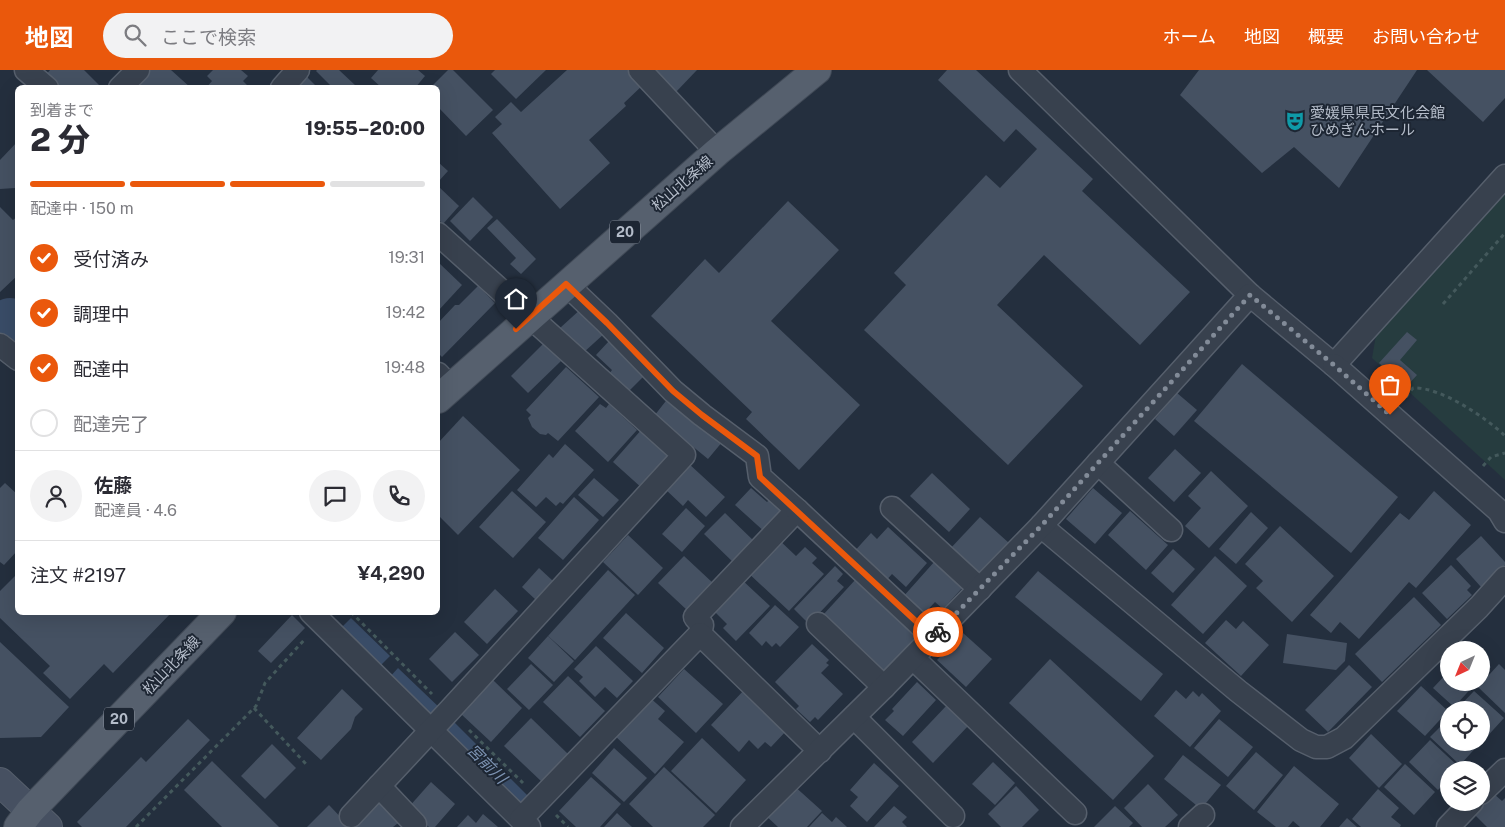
<!DOCTYPE html>
<html lang="ja">
<head>
<meta charset="utf-8">
<style>
  body { margin:0; font-family:"Public Sans","Noto Sans JP",sans-serif; background:#f2f2f3; color:#2b2b33; height:100vh; display:flex; flex-direction:column; font-size:19px; white-space:nowrap }
  * { box-sizing:border-box; margin:0 }
  p { font-size:16px; color:#7c7c81 }
  .icon { flex:none; width:28px; height:28px; fill:none; stroke:currentColor; stroke-width:2; stroke-linecap:round; stroke-linejoin:round }
  .map { position:relative; flex:1; overflow:hidden }
  .side { position:absolute; left:15px; top:15px; width:425px; height:530px; display:flex; flex-direction:column; background:#fff; border-radius:8px; box-shadow:0 5px 20px #0002 }
  .side>* { flex:none }
  .needle { width:32px; rotate:223deg }
  .tools { position:absolute; left:1440px; top:571px; display:grid; gap:10px }
  .tools a { display:grid; place-items:center; width:50px; height:50px; border-radius:50%; background:#fff; box-shadow:0 5px 20px #0002; font-size:25px }
  .pin { position:absolute; display:grid; place-items:center; width:42px; height:42px; color:#fff; margin:-51px -21px; border-radius:50% 50% 50% 0; rotate:-45deg; box-shadow:0 0 5px #0007 }
  .pin .icon { rotate:45deg }
  .courier { position:absolute; display:grid; place-items:center; width:50px; height:50px; margin:-25px; border:4px solid #ea580c; border-radius:50%; background:#fff; color:#222; box-shadow:0 1px 6px #0007 }
  .headline em { font-style:normal; font-weight:800 }
  .headline div { display:flex; flex-direction:column-reverse }
  .headline { display:flex; align-items:center; justify-content:space-between; height:85px; padding:0 15px }
  h1 { font-size:32px; font-weight:800; line-height:38px }
  .bar { display:grid; grid-template-columns:repeat(4,1fr); gap:8px 5px; align-content:center; height:60px; padding:0 15px }
  .bar i { height:6px; border-radius:4px; background:#e1e1e2 }
  .bar .active { background:#ea580c }
  .bar p { grid-column:span 4 }
  .line { display:flex; align-items:center; gap:12px; padding:0 15px; border-top:1px solid #e1e1e2 }
  .line div { flex:1 }
  .round { display:grid; place-items:center; flex:none; width:52px; height:52px; border-radius:26px; background:#f2f2f3 }
  ol { padding:0 15px; list-style:none }
  li { display:flex; align-items:center; gap:15px; height:55px }
  li p { margin-inline-start:auto }
  li .icon { padding:5px; border-radius:50%; background:#ea580c; color:#fff; stroke-width:4 }
  li:last-child { color:#7c7c81 }
  li i { width:28px; height:28px; border:2px solid #e1e1e2; border-radius:50% }
  header { display:flex; align-items:center; gap:30px; box-sizing:border-box; height:70px; padding:0 25px; background:#ea580c; color:#fff }
  header strong { font-size:24px }
  nav { display:flex; gap:28px; margin-inline-start:auto; font-size:18px }
  .search { width:350px; height:45px; background:#f2f2f3; display:flex; align-items:center; gap:12px; box-sizing:border-box; padding:0 18px; border-radius:28px; color:#7c7c81; font-size:19px }
  .map>svg:first-child { display:block }
</style>
</head>
<body>
<header>
<strong>地図</strong>
<div class="search"><svg class="icon" aria-label="search" viewBox="0 0 24 24"><circle cx="10" cy="10" r="6"/><path d="M15 15l6 6"/></svg>ここで検索</div>
<nav><a>ホーム</a><a>地図</a><a>概要</a><a>お問い合わせ</a></nav>
</header>
<div class="map">
<svg width="1505" height="757" viewBox="0 0 1505 757">
  <rect width="100%" height="100%" fill="#242f3e"/>
  <polygon fill="#263c3f" points="1505,124 1505,410 1372,288 1376,265"/>
  <g fill="#394c67">
    <polygon points="351,548 390,586 378,598 339,560"/>
    <polygon points="398,598 443,641 433,651 389,608"/>
    <polygon points="453,651 531,729 522,738 444,660"/>
  </g>
  <g fill="none" stroke-linecap="round" stroke-linejoin="round">
    <polyline stroke="#394c67" stroke-width="48" points="10,252 18,258"/>
  </g>
  <g fill="#455162">
    <polygon points="50,0 84,0 102,18 57,18 45,6"/>
    <polygon points="148,0 171,0 191,18 137,18 143,11 140,9"/>
    <polygon points="213,0 241,0 248,6 243,11 250,18 206,18 212,11 207,6"/>
    <polygon points="317,0 339,0 356,16 333,18 316,1"/>
    <polygon points="378,0 418,0 425,6 415,18 382,18 371,8"/>
    <polygon points="448,0 453,0 493,40 466,66 438,37 438,18 430,18"/>
    <polygon points="495,0 546,0 516,29 491,4"/>
    <polygon points="567,0 631,0 644,14 624,33 626,36 589,70 610,93 560,139 492,63 502,54 495,47 511,32 521,42"/>
    <polygon points="650,0 697,0 675,23"/>
    <polygon points="947,0 976,0 1093,109 1082,121 1190,222 1140,275 1044,185 997,235 1083,316 1008,395 864,260 906,215 894,203 986,105 1000,118 1037,79 1016,59 1004,72 938,10"/>
    <polygon points="1199,0 1417,0 1339,118 1294,77 1262,103 1180,25"/>
    <polygon points="1427,0 1505,0 1505,28 1483,52"/>
    <polygon points="305,5 318,18 293,18"/>
    <polygon points="18,71 18,116 15,118 0,119 0,90"/>
    <polygon points="438,92 448,101 438,112"/>
    <polygon points="438,116 459,136 443,154 438,149"/>
    <polygon points="473,127 493,147 470,171 450,151"/>
    <polygon points="788,131 839,180 771,251 860,335 799,400 746,349 752,342 651,246 705,189 719,203"/>
    <polygon points="0,137 13,150 18,146 18,205 0,222"/>
    <polygon points="497,149 536,189 521,204 510,194 516,188 487,158"/>
    <polygon points="438,192 462,215 438,241"/>
    <polygon points="478,216 495,233 442,287 438,283 438,253 455,235 459,235"/>
    <polygon points="582,238 605,263 583,283 560,258"/>
    <polygon points="1407,262 1417,270 1400,290 1417,305 1406,317 1379,293"/>
    <polygon points="610,270 646,304 628,322 609,304 612,300 596,285"/>
    <polygon points="544,273 561,291 528,323 511,306"/>
    <polygon points="1242,294 1398,427 1351,483 1194,351"/>
    <polygon points="566,297 599,327 558,371 548,363 546,365 540,364 532,357 528,348 531,345 526,340"/>
    <polygon points="1177,323 1197,340 1174,366 1155,349"/>
    <polygon points="669,327 723,371 708,389 680,366 676,371 651,350"/>
    <polygon points="600,334 606,338 609,334 637,360 608,392 575,361"/>
    <polygon points="463,346 520,400 458,465 438,445 438,373"/>
    <polygon points="642,359 672,386 643,419 613,392"/>
    <polygon points="565,374 594,400 563,434 560,432 556,436 546,427 536,437 517,420 549,384 553,388"/>
    <polygon points="1175,379 1201,403 1174,432 1148,408"/>
    <polygon points="688,393 725,427 706,447 688,430 683,436 664,418"/>
    <polygon points="1211,401 1248,436 1209,478 1185,456 1201,438 1188,426"/>
    <polygon points="932,403 970,439 949,462 910,426"/>
    <polygon points="594,408 619,430 603,447 578,425"/>
    <polygon points="5,413 18,425 18,480 4,495 0,492 0,418"/>
    <polygon points="751,418 767,432 773,426 789,441 767,464 735,435"/>
    <polygon points="1093,418 1122,443 1095,474 1066,449"/>
    <polygon points="512,421 546,452 513,488 479,457"/>
    <polygon points="1434,421 1471,455 1416,518 1409,512 1359,569 1340,552 1331,563 1310,545 1400,443 1409,450"/>
    <polygon points="574,427 599,450 563,490 538,468"/>
    <polygon points="686,438 705,456 682,482 662,464"/>
    <polygon points="1130,441 1168,475 1146,500 1108,465"/>
    <polygon points="1251,442 1268,458 1236,494 1219,479"/>
    <polygon points="725,443 756,473 735,494 704,464"/>
    <polygon points="980,447 1009,473 978,507 949,480"/>
    <polygon points="1280,456 1334,506 1292,552 1256,518 1263,511 1245,494"/>
    <polygon points="888,457 927,493 906,517 892,504 884,513 852,484 871,463 877,469"/>
    <polygon points="628,465 663,498 638,525 603,492"/>
    <polygon points="1481,466 1505,492 1505,495 1481,517 1456,489"/>
    <polygon points="776,467 796,486 805,477 817,488 812,493 824,504 789,541 745,500"/>
    <polygon points="1173,479 1195,499 1173,523 1151,503"/>
    <polygon points="684,486 714,514 688,541 658,513"/>
    <polygon points="1215,486 1247,516 1203,564 1171,535"/>
    <polygon points="935,491 963,517 943,539 935,532 922,546 902,528"/>
    <polygon points="1451,495 1471,516 1467,520 1472,525 1447,549 1422,523"/>
    <polygon points="835,496 843,504 837,511 844,517 809,554 794,539"/>
    <polygon points="539,498 553,511 536,530 522,517"/>
    <polygon points="608,500 635,525 575,590 548,566"/>
    <polygon points="1038,501 1163,604 1141,631 1015,527"/>
    <polygon points="18,503 18,542 172,542 113,603 104,594 70,629 43,603 50,596 0,548 0,521"/>
    <polygon points="741,509 770,536 736,571 723,558 727,554 712,539"/>
    <polygon points="856,509 918,565 884,602 823,545"/>
    <polygon points="495,519 518,541 487,574 464,552"/>
    <polygon points="1414,527 1441,555 1382,612 1355,584"/>
    <polygon points="775,535 799,557 780,577 776,573 772,577 766,571 762,576 749,563"/>
    <polygon points="626,543 664,578 642,603 603,568"/>
    <polygon points="292,545 305,558 271,593 258,581"/>
    <polygon points="1226,550 1236,559 1243,551 1269,575 1241,606 1205,573"/>
    <polygon points="455,562 479,585 452,612 429,589"/>
    <polygon points="963,563 992,589 966,617 937,590"/>
    <polygon points="1287,564 1347,573 1345,591 1336,600 1283,593"/>
    <polygon points="548,566 574,591 554,612 528,588"/>
    <polygon points="1457,567 1472,580 1449,580 1449,597 1439,587"/>
    <polygon points="0,572 69,637 41,667 0,668"/>
    <polygon points="812,574 829,590 826,593 829,595 821,603 843,624 818,650 815,647 810,652 796,639 799,636 775,612"/>
    <polygon points="596,576 633,611 617,628 605,617 595,627 579,611 583,607 574,599"/>
    <polygon points="1050,589 1154,686 1113,730 1009,633"/>
    <polygon points="1481,589 1491,597 1481,607"/>
    <polygon points="531,594 553,615 529,640 507,619"/>
    <polygon points="1499,594 1505,600 1505,643 1478,617"/>
    <polygon points="1349,595 1372,617 1328,662 1305,640"/>
    <polygon points="684,599 723,634 696,663 658,627"/>
    <polygon points="1449,601 1449,612 1477,612 1454,637 1433,618"/>
    <polygon points="568,606 605,641 580,667 543,632"/>
    <polygon points="493,610 522,638 491,672 461,644"/>
    <polygon points="917,612 936,630 903,666 885,650 894,641 892,639"/>
    <polygon points="1421,616 1448,641 1425,666 1397,641"/>
    <polygon points="342,619 363,639 355,647 351,659 321,690 297,668"/>
    <polygon points="745,619 788,659 771,677 765,672 758,679 749,670 739,682 711,655"/>
    <polygon points="1176,620 1186,629 1193,621 1199,627 1202,623 1221,641 1190,677 1154,646"/>
    <polygon points="1474,621 1504,648 1483,671 1481,669 1481,640 1456,640"/>
    <polygon points="648,626 665,641 658,649 684,672 655,704 613,664"/>
    <polygon points="948,634 969,655 933,693 912,672"/>
    <polygon points="531,648 568,684 542,712 504,676"/>
    <polygon points="1449,648 1449,672 1481,672 1460,695 1430,667"/>
    <polygon points="188,649 210,670 126,757 82,757 77,752 141,687 146,692"/>
    <polygon points="1219,649 1253,677 1228,707 1194,678"/>
    <polygon points="1371,664 1402,694 1379,718 1349,688"/>
    <polygon points="702,668 746,710 716,743 671,701"/>
    <polygon points="1430,670 1459,697 1457,700 1449,700 1449,709 1438,720 1409,692"/>
    <polygon points="272,674 296,698 265,729 241,706"/>
    <polygon points="614,678 647,708 624,732 592,703"/>
    <polygon points="1256,682 1283,705 1254,740 1226,716"/>
    <polygon points="1183,685 1221,715 1201,739 1164,709"/>
    <polygon points="212,691 279,757 222,757 184,720"/>
    <polygon points="993,692 1015,713 995,735 972,714"/>
    <polygon points="874,693 899,716 867,752 850,736 858,727 850,720"/>
    <polygon points="1405,694 1435,722 1414,745 1384,717"/>
    <polygon points="1294,696 1339,734 1320,757 1300,757 1293,751 1288,757 1276,757 1257,742"/>
    <polygon points="664,697 715,745 703,757 653,757 629,734"/>
    <polygon points="591,707 621,734 600,757 576,757 559,741"/>
    <polygon points="431,712 455,734 435,757 429,757 408,738"/>
    <polygon points="792,714 822,741 807,757 778,757 764,744"/>
    <polygon points="1148,714 1178,745 1165,757 1142,757 1124,738"/>
    <polygon points="1016,716 1039,740 1022,757 1001,757 988,744"/>
    <polygon points="1378,719 1399,738 1391,747 1401,755 1400,757 1361,757 1352,749"/>
    <polygon points="1494,724 1502,731 1505,728 1505,757 1487,757 1475,745"/>
    <polygon points="383,730 402,750 393,757 354,757 352,755"/>
    <polygon points="329,735 350,757 307,757"/>
    <polygon points="894,736 907,747 902,752 907,757 874,757"/>
    <polygon points="1115,736 1133,753 1129,757 1094,757"/>
    <polygon points="617,743 632,757 604,757"/>
    <polygon points="822,743 832,752 836,747 847,757 809,757"/>
    <polygon points="483,744 498,757 457,757 468,745 476,753"/>
    <polygon points="1347,748 1357,757 1339,757"/>
  </g>
  <g fill="none" stroke-linecap="round" stroke-linejoin="round">
    <defs>
      <g id="street">
        <polyline points="26,0 47,18"/>
        <polyline points="640,0 717,82"/>
        <polyline points="1020,0 1250,225 1334,295 1505,106"/>
        <polyline points="120,18 138,0"/>
        <polyline points="282,18 298,0"/>
        <polyline points="566,214 607,253 673,321 702,345 757,386 760,407 797,440 695,547 702,555 700,564"/>
        <polyline points="0,275 18,289"/>
        <polyline points="1334,295 1499,441 1505,451"/>
        <polyline points="438,304 450,317"/>
        <polyline points="1098,393 1171,460"/>
        <polyline points="892,438 980,519"/>
        <polyline points="797,440 933,567"/>
        <polyline points="1041,456 1238,621 1301,670 1316,677 1327,677 1344,668 1479,537 1505,508"/>
        <polyline points="311,542 529,757"/>
        <polyline points="818,554 884,617"/>
        <polyline points="913,588 1075,743"/>
        <polyline points="854,647 953,746"/>
        <polyline points="379,716 415,754"/>
        <polyline points="1481,723 1505,700"/>
        <polyline points="351,746 449,641 684,385 438,164"/>
        <polyline points="521,749 700,564 820,681"/>
        <polyline points="742,757 884,617 1041,456 1250,225"/>
        <polyline points="1190,757 1203,745"/>
        <polyline points="1448,757 1472,732"/>
      </g>
      <polyline id="secondary" points="0,712 48,757"/>
      <g id="primary">
        <polyline points="438,329 717,82 817,0"/>
        <polyline points="18,757 30,741 222,542"/>
      </g>
    </defs>
    <use href="#street" stroke="#565f6c" stroke-width="25"/>
    <use href="#secondary" stroke="#565f6c" stroke-width="30"/>
    <use href="#primary" stroke="#414a57" stroke-width="30"/>
    <g stroke="#44595c" stroke-width="3" stroke-dasharray="4 4" stroke-linecap="butt">
      <polyline points="1443,234 1505,163"/>
      <path d="M 1406,327 L 1413,318 C 1439,316 1487,348 1505,366"/>
      <polyline points="1483,396 1491,387 1505,383"/>
      <polyline points="351,542 432,624"/>
      <polyline points="254,638 306,694"/>
      <polyline points="469,660 523,713"/>
      <polyline points="556,745 568,757"/>
      <polyline points="136,757 256,636 265,613 305,569"/>
    </g>
    <use href="#street" stroke="#38414e" stroke-width="22"/>
    <use href="#secondary" stroke="#465061" stroke-width="28"/>
    <use href="#primary" stroke="#56606e" stroke-width="28"/>
  </g>
  <g fill="none" stroke-linecap="round" stroke-linejoin="round">
    <polyline stroke="#828b98" stroke-width="5" stroke-dasharray="0 9" points="938,562 1041,456 1250,225 1334,295 1390,345"/>
    <polyline stroke="#ea580c" stroke-width="6" points="516,259 566,214 607,253 673,321 702,345 757,386 760,407 933,567 938,562"/>
  </g>
  <defs>
    <symbol id="theatre-bare" viewBox="-9 -9 18 18"><path d="M-5-5.5Q0-4 5-5.5V0Q5 5 0 6Q-5 5-5 0ZM-3.3-2.5H-1v1.5H-3.3ZM1-2.5H3.3v1.5H1ZM-2.8 1Q0 5.5 2.8 1Z" fill="#0f9aa8" stroke="#1d2633" stroke-width="2.5" paint-order="stroke"/></symbol>
  </defs>
  <g fill-rule="evenodd">
    <use href="#theatre-bare" x="1281" y="37" width="28" height="28"/>
  </g>
  <g text-anchor="middle" dominant-baseline="central" stroke-width="4" stroke-linejoin="round" paint-order="stroke">
    <g fill="#1d2633" stroke="#878f9c" stroke-width="1">
      <rect x="610" y="150.5" width="30" height="23" rx="4"/>
      <rect x="104" y="637.5" width="30" height="23" rx="4"/>
    </g>
    <g font-size="14" font-weight="bold" fill="#b4bcc9">
      <text x="625" y="162">20</text>
      <text x="119" y="649">20</text>
    </g>
    <g font-size="15" fill="#b4bcc9" stroke="#1d2633" text-anchor="start">
      <text x="1310" y="42">愛媛県県民文化会館<tspan x="1310" dy="17">ひめぎんホール</tspan></text>
    </g>
    <g font-size="15" fill="#b4bcc9" stroke="#1d2633">
      <text transform="translate(682 113) rotate(-41)">松山北条線</text>
      <text transform="translate(171 595) rotate(-46)">松山北条線</text>
    </g>
    <g font-size="16" font-style="italic" fill="#7c92b1" stroke="#1d2633">
      <text transform="translate(487 694) rotate(45)">宮前川</text>
    </g>
  </g>
</svg>
<div class="tools">
<a><svg class="needle" viewBox="-14 -14 28 28"><path d="M0-13l5 13h-10z" fill="#e53935"/><path d="M0 13l5-13h-10z" fill="#7c7c81"/></svg></a>
<a><svg class="icon" aria-label="locate" viewBox="0 0 24 24"><circle cx="12" cy="12" r="6"/><path d="M12 2v4M12 18v4M2 12h4M18 12h4"/></svg></a>
<a><svg class="icon" aria-label="layers" viewBox="0 0 24 24"><path d="M12 4l9 5-9 5-9-5zM3 14l9 5 9-5"/></svg></a>
</div>
<div class="pin" style="left:1390px;top:345px;background:#ea580c"><svg class="icon" aria-label="bag" viewBox="0 0 24 24"><path d="M5 8h14l-1 12H6zM9 8a3 3 0 0 1 6 0"/></svg></div>
<div class="pin" style="left:516px;top:259px;background:#1f2937"><svg class="icon" aria-label="home" viewBox="0 0 24 24"><path d="M3 11l9-7 9 7M6 9v11h12V9"/></svg></div>
<div class="courier" style="left:938px;top:562px"><svg class="icon" aria-label="bike" viewBox="0 0 24 24"><circle cx="6" cy="16" r="4"/><circle cx="18" cy="16" r="4"/><path d="M6 16l4-8h5l3 8M10 8l3 8H6M13 5h3"/></svg></div>
<section class="side">
<div class="headline"><div><h1>2 分</h1><p>到着まで</p></div><em>19:55–20:00</em></div>
<div class="bar"><i class="active"></i><i class="active"></i><i class="active"></i><i></i><p>配達中 · 150 m</p></div>
<ol>
<li><svg class="icon" aria-label="check" viewBox="0 0 24 24"><path d="M5 12l5 5 9-10"/></svg>受付済み<p>19:31</p></li>
<li><svg class="icon" aria-label="check" viewBox="0 0 24 24"><path d="M5 12l5 5 9-10"/></svg>調理中<p>19:42</p></li>
<li><svg class="icon" aria-label="check" viewBox="0 0 24 24"><path d="M5 12l5 5 9-10"/></svg>配達中<p>19:48</p></li>
<li><i></i>配達完了</li>
</ol>
<div class="line" style="height:90px"><a class="round"><svg class="icon" aria-label="person" viewBox="0 0 24 24"><circle cx="12" cy="8" r="4"/><path d="M4 21q1-7 8-7t8 7"/></svg></a><div><b>佐藤</b><p>配達員 · 4.6</p></div><a class="round"><svg class="icon" aria-label="chat" viewBox="0 0 24 24"><path d="M4 5h16v11H9l-5 4z"/></svg></a><a class="round"><svg class="icon" aria-label="phone" viewBox="0 0 24 24"><path d="M5 4h4l2 5-3 2q2 4 5 5l2-3 5 2v4C11 20 4 13 5 4z"/></svg></a></div>
<div class="line" style="height:65px"><div>注文 #2197</div><b>¥4,290</b></div>
</section>
</div>
</body>
</html>
